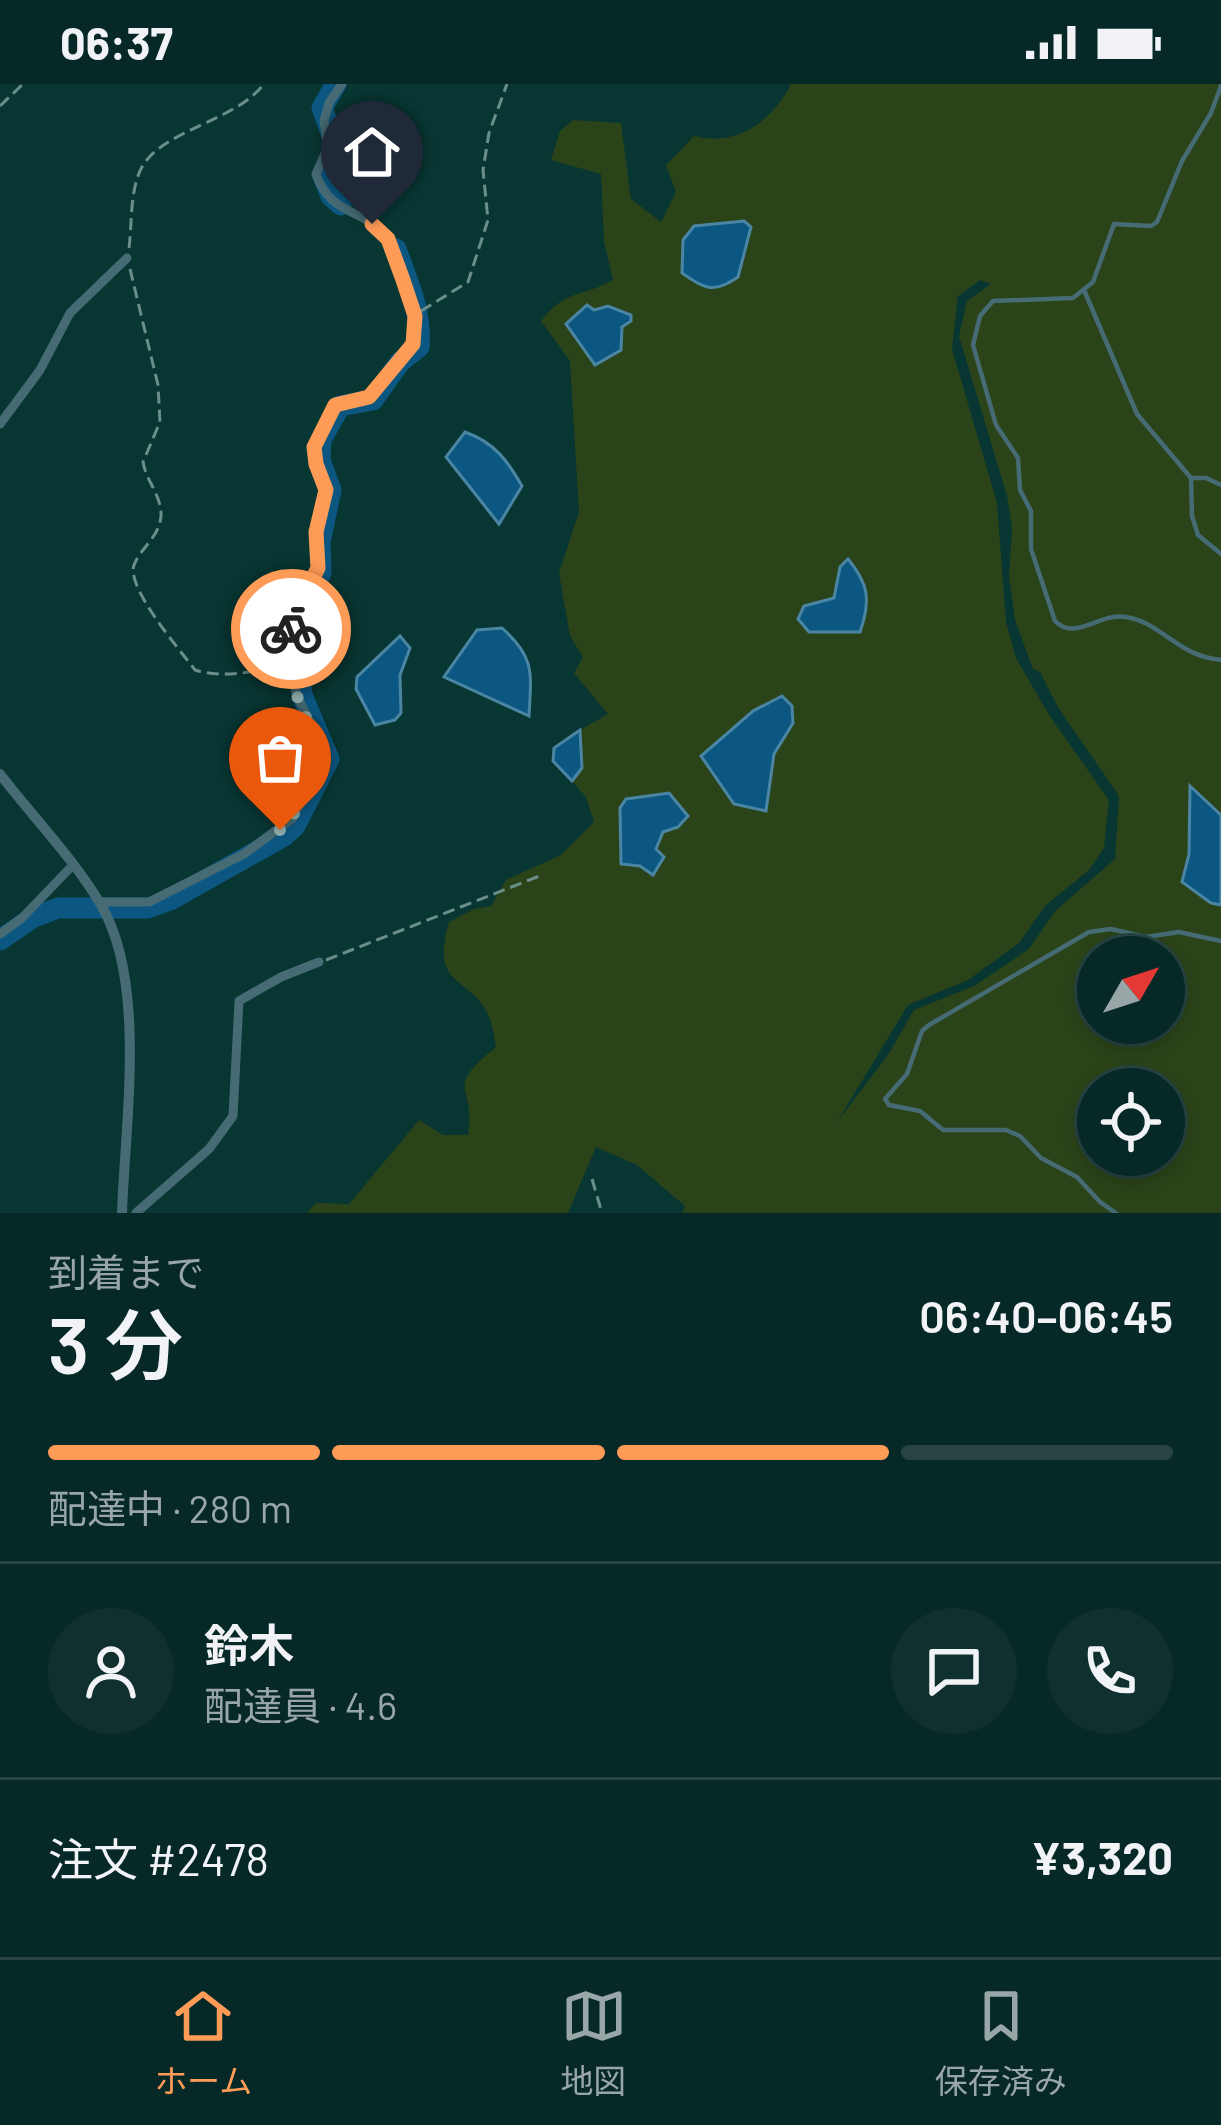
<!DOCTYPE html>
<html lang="ja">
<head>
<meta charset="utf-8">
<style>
  body { margin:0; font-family:Barlow,"Noto Sans JP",sans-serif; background:#0f302e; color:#f1f3f6; height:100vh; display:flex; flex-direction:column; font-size:45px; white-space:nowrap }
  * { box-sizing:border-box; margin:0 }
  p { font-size:39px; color:#98a6a7 }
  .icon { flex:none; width:66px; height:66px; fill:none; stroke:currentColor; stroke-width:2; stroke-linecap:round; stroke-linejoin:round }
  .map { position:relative; height:1129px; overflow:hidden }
  .details { display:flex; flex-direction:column; background:#062826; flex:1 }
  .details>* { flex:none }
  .needle { width:78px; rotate:51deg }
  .buttons { position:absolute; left:1077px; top:852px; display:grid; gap:24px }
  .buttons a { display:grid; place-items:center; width:108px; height:108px; border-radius:50%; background:#062826; box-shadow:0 6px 18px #0003,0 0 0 3px #274443; font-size:60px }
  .pin { position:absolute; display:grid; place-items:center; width:102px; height:102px; color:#fff; margin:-123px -51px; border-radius:50% 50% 50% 0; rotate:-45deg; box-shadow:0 0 12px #0007 }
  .pin .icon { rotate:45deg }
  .courier { position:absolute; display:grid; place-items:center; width:120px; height:120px; margin:-60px; border:9px solid #fe9c57; border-radius:50%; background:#fff; color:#222; box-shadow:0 3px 15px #0007 }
  .overview em { font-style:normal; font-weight:600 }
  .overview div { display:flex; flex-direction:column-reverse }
  .overview { display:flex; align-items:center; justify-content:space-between; height:204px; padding:0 48px }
  h1 { font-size:78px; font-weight:600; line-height:90px }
  .bar { display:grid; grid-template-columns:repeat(4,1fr); gap:18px 12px; align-content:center; height:144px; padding:0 48px }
  .bar i { height:15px; border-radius:9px; background:#274443 }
  .bar .selected { background:#fe9c57 }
  .bar p { grid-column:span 4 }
  .line { display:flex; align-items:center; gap:30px; padding:0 48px; border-top:3px solid #274443 }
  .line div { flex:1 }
  .round { display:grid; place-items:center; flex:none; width:126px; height:126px; border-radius:63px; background:#0f302e }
  .status { display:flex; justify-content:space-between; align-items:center; height:84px; padding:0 60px; background:#062826; direction:ltr }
  .status svg { height:33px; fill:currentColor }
  .dock { display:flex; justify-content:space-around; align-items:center; height:168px; border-top:3px solid #274443; background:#062826; font-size:33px; color:#98a6a7 }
  .dock a { display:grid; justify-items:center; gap:6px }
  .dock .selected { color:#fe9c57 }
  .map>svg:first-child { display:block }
</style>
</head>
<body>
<div class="status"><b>06:37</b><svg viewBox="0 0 49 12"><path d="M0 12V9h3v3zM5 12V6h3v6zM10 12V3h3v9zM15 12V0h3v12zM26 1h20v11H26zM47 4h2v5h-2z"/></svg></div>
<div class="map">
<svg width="1221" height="1129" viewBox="0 0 1221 1129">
  <rect width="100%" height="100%" fill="#083632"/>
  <path fill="#2b4319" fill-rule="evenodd" d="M 791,0 L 1221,0 L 1221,1129 L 682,1129 L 685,1122 L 637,1081 L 596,1063 L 568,1129 L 307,1129 L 316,1119 L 349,1120 L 419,1036 L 443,1051 L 468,1051 C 477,999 441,1008 496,963 C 494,954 493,943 490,935 C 471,889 429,907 449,838 L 474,825 L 491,822 L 506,796 L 561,771 L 594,738 L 586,713 L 572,697 L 582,684 L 580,646 L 608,630 L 574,589 L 583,573 L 570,552 L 559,489 L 579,428 L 570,277 L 541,237 C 567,204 581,214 613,196 L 604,157 L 601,90 L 551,76 L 560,47 L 573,36 L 621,39 L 631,115 L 661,138 L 676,108 L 666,81 L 694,52 C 736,63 772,38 791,0 ZM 980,196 L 991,200 L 967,217 L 959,252 L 1007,412 L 1012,444 L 1009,493 L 1015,536 L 1033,585 L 1040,588 L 1059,625 L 1119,712 L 1115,775 L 1055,827 L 1029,865 L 974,902 L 914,926 L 888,971 L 837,1038 L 908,921 L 968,896 L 1019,859 L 1045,822 L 1089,786 L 1104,764 L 1109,716 L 1051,634 L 1016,574 L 1006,538 L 997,419 L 952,265 L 958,212 ZM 1098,873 L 1164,873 L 1164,939 L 1098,939 ZM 1098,1005 L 1164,1005 L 1164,1071 L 1098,1071 Z"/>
  <g fill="#0b5782" stroke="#4a86a3" stroke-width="3">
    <path d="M 744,137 L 751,143 L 738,193 C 714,210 705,205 682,189 L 683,156 L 694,142 Z"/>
    <polygon points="587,221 594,226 608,222 631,231 631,237 622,243 621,266 595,281 566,240"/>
    <path d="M 465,348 C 495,359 507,376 522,402 L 499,440 L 446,373 Z"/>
    <path d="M 848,475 C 869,500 871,517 860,548 L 809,548 L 798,535 L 804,522 L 834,514 L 840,483 Z"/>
    <path d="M 502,544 C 536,574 531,590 529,632 L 444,593 L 477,546 Z"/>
    <polygon points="400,552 410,564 400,591 401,629 395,636 375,641 356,605 357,593"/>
    <polygon points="782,612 792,622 793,639 774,670 766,727 734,720 701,672 753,627"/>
    <polygon points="580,646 582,684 572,697 553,677 554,664"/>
    <polygon points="1190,702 1221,731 1221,821 1211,819 1182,798 1189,770"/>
    <polygon points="669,709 688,732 678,743 663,748 656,765 664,773 653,791 640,782 621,780 620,724 626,715"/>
  </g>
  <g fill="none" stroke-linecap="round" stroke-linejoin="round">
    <g stroke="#0b5782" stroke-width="21">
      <polyline points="336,0 322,24 335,59 323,92 331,112 341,121"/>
      <path d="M 0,856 L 32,834 L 58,824 L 148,824 L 170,816 L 284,752 L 295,742 L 329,675 L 302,611 L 295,540 L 321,489 L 320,458 L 331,406 L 320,376 L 321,356 L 340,322 L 373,316 L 400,278 L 419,263 C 422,228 408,198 396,165"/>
    </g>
    <g stroke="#6a8e8a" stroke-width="3" stroke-dasharray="12 6" stroke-linecap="butt">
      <polyline points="0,22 23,0"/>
      <path d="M 129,164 C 132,140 130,109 140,87 C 158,46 234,39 264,0"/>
      <path d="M 130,185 L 158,301 L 160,338 L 143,378 C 146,397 162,412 161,432 C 159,454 141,463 134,481 C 126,504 181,567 195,586 C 220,594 254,589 278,581"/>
      <polyline points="421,227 468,198 488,136 483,86 489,49 507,0"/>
      <polyline points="326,876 542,791"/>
      <polyline points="592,1095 602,1129"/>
    </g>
    <g stroke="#466b74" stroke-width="4.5">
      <path d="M 1221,2 L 1211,29 L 1182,77 L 1157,138 L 1151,142 L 1114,140 L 1093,198 L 1073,214 L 993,217 L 980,232 L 973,261 L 996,341 L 1018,374 L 1020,406 L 1031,427 L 1031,465 L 1055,537 C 1075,558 1100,528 1126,533 C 1163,539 1175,571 1221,576"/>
      <polyline points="1084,206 1137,330 1191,394 1192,432 1198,451 1221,470"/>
      <polyline points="1191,394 1206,394 1221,401"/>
      <polyline points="1116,1129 1100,1118 1077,1093 1041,1074 1020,1052 1006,1046 943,1046 920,1027 889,1021 885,1015 907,990 922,947 929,941 1089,848 1111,845 1146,853 1179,848 1221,857"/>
    </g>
    <g stroke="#466b74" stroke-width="9">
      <polyline points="0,340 40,286 70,229 127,174"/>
      <path d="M 100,818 L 149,818 L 244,770 L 293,734 L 323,676 L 321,660 L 297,612 L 289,577 L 292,535 L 318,484 L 317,448 L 326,406 L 316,380 L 314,363 L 335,321 L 369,313 L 413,259 L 415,232 L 388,155 C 366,123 331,134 316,90 L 328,63 L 324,37 L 329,19 L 342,0"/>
      <polyline points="0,850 22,834 71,783"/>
      <polyline points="136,1129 209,1065 233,1032 239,917 281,893 319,878"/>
    </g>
    <path stroke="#466b74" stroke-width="10" d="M 0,690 C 32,732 75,776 101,821 C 147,899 125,1039 122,1129"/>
  </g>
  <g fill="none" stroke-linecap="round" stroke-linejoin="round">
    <path stroke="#92b2ae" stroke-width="12" stroke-dasharray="0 21.6" d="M 280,746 C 294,733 321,691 323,672 C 324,657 310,643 304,629 C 291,602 289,575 291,545"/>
    <polyline stroke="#fe9c57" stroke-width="15" points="291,545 292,535 318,484 316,448 326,406 316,380 314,363 335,321 369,313 413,260 415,232 403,196 388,155 372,140"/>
  </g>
</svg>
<div class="buttons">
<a><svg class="needle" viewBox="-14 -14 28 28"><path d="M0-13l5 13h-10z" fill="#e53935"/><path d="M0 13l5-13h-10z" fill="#98a6a7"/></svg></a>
<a><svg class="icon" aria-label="locate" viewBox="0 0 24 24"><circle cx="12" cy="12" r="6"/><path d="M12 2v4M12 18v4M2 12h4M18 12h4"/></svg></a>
</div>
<div class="pin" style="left:280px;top:746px;background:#ea580c"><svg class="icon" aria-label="bag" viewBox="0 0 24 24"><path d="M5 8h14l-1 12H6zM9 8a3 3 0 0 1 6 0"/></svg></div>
<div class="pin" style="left:372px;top:140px;background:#1f2937"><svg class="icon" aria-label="home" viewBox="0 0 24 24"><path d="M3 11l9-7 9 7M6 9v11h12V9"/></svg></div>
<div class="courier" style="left:291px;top:545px"><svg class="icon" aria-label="bike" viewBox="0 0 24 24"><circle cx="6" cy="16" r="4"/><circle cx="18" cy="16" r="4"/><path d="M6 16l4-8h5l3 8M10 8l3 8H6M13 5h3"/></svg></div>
</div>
<section class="details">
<div class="overview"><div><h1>3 分</h1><p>到着まで</p></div><em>06:40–06:45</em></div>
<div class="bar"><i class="selected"></i><i class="selected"></i><i class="selected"></i><i></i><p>配達中 · 280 m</p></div>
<div class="line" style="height:216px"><a class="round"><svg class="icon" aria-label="person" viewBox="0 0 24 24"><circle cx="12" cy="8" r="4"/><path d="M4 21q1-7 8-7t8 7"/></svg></a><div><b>鈴木</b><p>配達員 · 4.6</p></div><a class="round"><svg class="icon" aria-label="chat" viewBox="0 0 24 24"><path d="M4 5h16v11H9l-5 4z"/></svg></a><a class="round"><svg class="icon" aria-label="phone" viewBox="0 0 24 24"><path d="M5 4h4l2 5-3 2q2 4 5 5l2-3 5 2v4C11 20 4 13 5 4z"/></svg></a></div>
<div class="line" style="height:156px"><div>注文 #2478</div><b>¥3,320</b></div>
</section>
<nav class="dock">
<a class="selected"><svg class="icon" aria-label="home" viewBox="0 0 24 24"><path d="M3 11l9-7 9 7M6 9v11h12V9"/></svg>ホーム</a>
<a><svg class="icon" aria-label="map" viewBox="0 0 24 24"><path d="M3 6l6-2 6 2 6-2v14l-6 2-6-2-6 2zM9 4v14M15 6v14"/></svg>地図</a>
<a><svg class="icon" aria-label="saved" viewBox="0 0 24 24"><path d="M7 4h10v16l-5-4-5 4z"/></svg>保存済み</a>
</nav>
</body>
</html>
